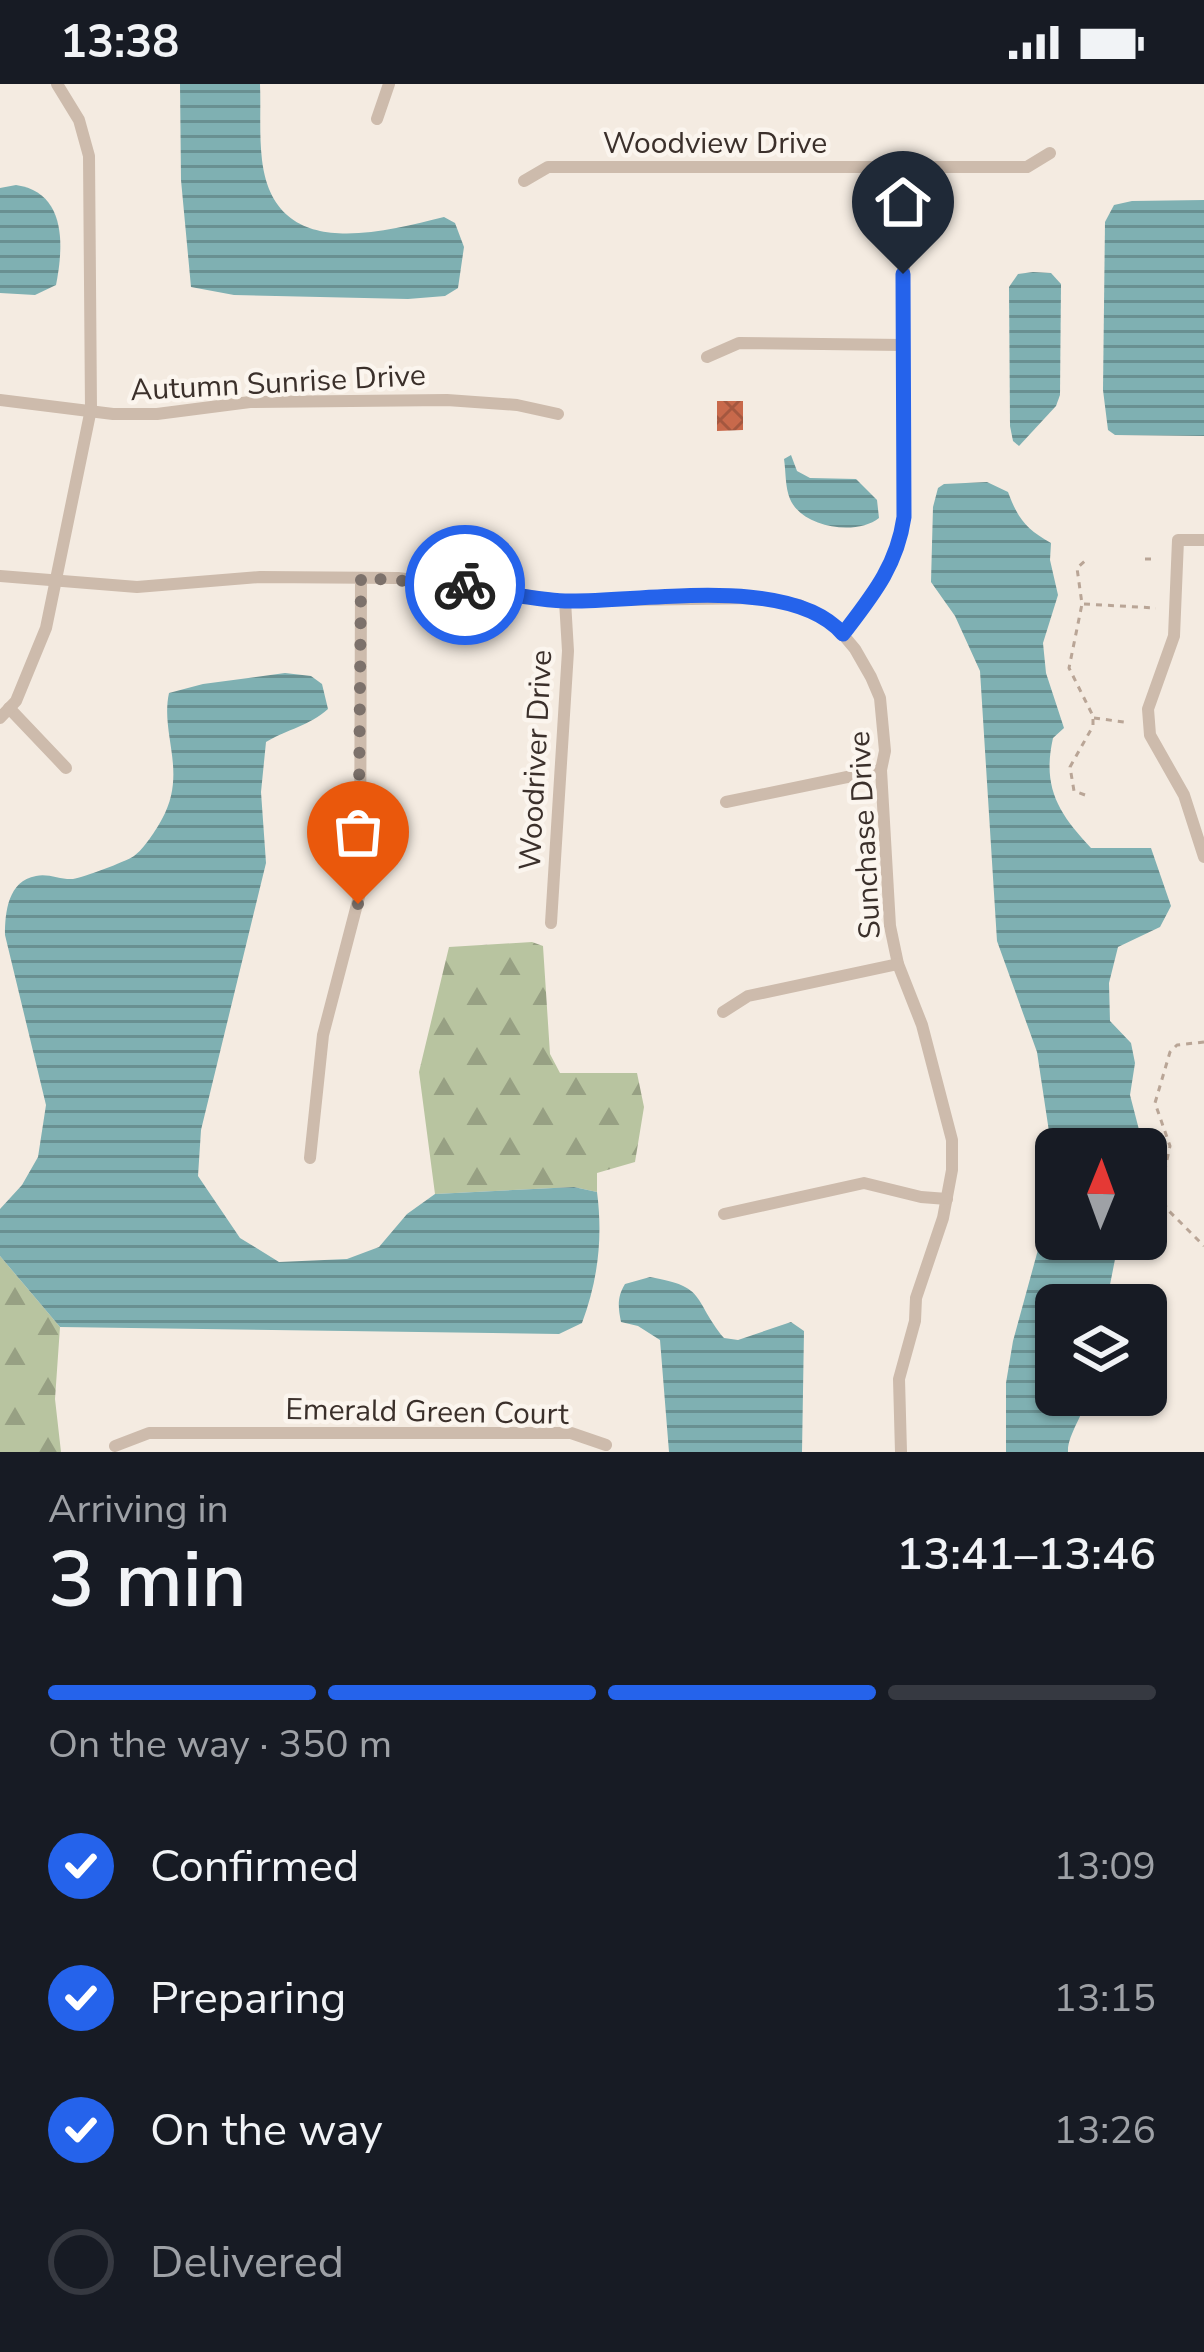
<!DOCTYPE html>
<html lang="en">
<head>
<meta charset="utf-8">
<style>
  body { margin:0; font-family:"Nunito Sans",sans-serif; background:#20242c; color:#f1f3f6; height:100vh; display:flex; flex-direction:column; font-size:45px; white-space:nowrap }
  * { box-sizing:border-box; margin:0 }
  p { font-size:39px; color:#9ea1a6 }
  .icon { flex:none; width:66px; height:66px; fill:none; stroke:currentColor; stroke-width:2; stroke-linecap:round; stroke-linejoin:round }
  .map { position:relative; height:1368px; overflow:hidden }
  .sheet { display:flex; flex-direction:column; background:#171b24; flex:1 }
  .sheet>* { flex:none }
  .needle { width:78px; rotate:1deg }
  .controls { position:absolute; left:1035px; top:1044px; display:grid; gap:24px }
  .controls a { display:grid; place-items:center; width:132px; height:132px; border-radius:18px; background:#171b24; box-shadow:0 3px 9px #0004; font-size:60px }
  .pin { position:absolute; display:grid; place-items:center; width:102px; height:102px; color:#fff; margin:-123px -51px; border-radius:50% 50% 50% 0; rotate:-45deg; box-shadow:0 0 12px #0007 }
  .pin .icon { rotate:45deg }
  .courier { position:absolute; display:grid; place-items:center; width:120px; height:120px; margin:-60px; border:9px solid #2563eb; border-radius:50%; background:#fff; color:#222; box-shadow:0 3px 15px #0007 }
  .headline em { font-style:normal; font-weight:600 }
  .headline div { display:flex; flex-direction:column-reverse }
  .headline { display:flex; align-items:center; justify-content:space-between; height:204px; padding:0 48px }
  h1 { font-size:78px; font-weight:600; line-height:90px }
  .bar { display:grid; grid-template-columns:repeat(4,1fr); gap:18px 12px; align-content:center; height:144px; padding:0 48px }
  .bar i { height:15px; border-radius:9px; background:#363941 }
  .bar .current { background:#2563eb }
  .bar p { grid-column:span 4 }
  ol { padding:0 48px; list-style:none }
  li { display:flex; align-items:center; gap:36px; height:132px }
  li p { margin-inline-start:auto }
  li .icon { padding:12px; border-radius:50%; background:#2563eb; color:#fff; stroke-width:4 }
  li:last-child { color:#9ea1a6 }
  li i { width:66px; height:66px; border:6px solid #363941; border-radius:50% }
  .status { display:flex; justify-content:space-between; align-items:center; height:84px; padding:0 60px; background:#171b24; direction:ltr }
  .status svg { height:33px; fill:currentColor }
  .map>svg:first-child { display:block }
</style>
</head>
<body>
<div class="status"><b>13:38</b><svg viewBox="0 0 49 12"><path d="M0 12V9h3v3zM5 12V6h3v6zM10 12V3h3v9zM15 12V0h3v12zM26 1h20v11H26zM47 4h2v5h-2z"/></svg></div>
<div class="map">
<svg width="1204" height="1368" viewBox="0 0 1204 1368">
  <defs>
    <pattern id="forest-firs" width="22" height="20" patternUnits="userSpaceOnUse" patternTransform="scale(3)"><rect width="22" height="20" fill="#b8c4a0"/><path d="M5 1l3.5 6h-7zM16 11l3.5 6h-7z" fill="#97a083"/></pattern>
    <pattern id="water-rules" width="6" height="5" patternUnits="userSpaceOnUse" patternTransform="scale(3)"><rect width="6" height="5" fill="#7fb0b2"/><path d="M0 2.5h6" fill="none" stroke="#699091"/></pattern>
    <pattern id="building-cross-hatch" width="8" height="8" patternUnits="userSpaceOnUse" patternTransform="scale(3)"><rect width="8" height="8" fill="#c8694b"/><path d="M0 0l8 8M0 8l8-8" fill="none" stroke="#a4573f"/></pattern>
  </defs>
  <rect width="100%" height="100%" fill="#f4ebe1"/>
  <g fill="url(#forest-firs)">
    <polygon points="532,858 543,862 550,970 560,989 637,989 644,1023 635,1078 597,1089 597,1108 574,1103 435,1110 419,988 449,863"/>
    <polygon points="0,1172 60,1243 55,1315 61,1368 0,1368"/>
  </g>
  <g fill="url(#water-rules)">
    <path d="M 180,0 L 260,0 C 261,25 259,51 262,76 C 274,177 375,150 444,133 L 455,139 L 464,163 L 458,204 L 445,212 L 408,215 L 234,211 L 191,203 L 181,96 Z"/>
    <path d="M 16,101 C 66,108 64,161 56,201 L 35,211 L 0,209 L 0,104 Z"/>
    <polygon points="1204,116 1204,352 1115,351 1108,346 1103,306 1105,138 1114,121 1132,117"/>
    <polygon points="1033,188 1051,189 1061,200 1060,311 1056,322 1019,362 1013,357 1010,342 1009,203 1018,190"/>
    <path d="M 791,371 L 797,387 L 810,394 L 856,395 L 877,416 L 879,434 C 857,452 802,444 790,415 C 785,403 786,388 784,375 Z"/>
    <path d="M 987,398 L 1008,408 C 1018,435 1026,445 1051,459 L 1050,476 L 1058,511 L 1043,559 L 1046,589 L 1064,644 L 1053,654 C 1042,703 1058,729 1091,764 L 1151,764 L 1171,822 L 1160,843 L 1118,863 L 1109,899 L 1110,937 L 1131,959 L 1135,979 L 1130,1011 L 1144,1065 L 1056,1065 L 1056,1094 L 1037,968 L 997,857 L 980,587 L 955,532 L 931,498 L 933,423 L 938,404 L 944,400 Z"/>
    <path d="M 285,589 L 311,592 L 322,600 L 328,625 C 309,642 288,645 266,658 L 261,708 L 266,779 L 201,1046 L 198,1092 L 240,1154 L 279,1178 L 347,1175 L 379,1163 L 407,1130 L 435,1110 L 574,1103 L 597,1108 C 603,1154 598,1196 582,1239 L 559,1250 L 60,1243 L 0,1172 L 0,1125 L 22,1101 L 38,1073 L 46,1021 L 5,851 C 5,828 8,797 36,792 C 48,789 61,796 73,795 C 84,793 125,778 134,772 C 144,765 156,746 162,735 C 188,688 160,650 169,609 L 203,600 Z"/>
    <path d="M 1056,1100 L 1056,1155 L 1119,1155 L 1106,1221 L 1056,1221 L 1056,1311 L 1088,1311 C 1084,1330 1067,1352 1068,1368 L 1006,1368 L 1006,1299 L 1013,1257 Z"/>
    <path d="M 650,1193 C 708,1203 692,1215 724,1254 L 738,1256 L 791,1238 L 804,1247 L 802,1368 L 669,1368 L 660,1256 L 638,1242 L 621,1238 C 618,1223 617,1213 625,1200 Z"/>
  </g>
  <polygon fill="url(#building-cross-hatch)" points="717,317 743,317 743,346 717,347"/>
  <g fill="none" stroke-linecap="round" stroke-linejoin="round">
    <g stroke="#b9a596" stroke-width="3" stroke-dasharray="6 6" stroke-linecap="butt">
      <polyline points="1145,475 1156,475"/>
      <polyline points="1084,520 1156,524"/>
      <polyline points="1094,634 1124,638"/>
      <polyline points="1085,711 1074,707 1070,683 1093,642 1093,632 1069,584 1082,520 1077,484 1087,475"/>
      <polyline points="1204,958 1177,961 1170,968 1155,1019 1170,1062 1162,1099 1166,1124 1204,1162"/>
    </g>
    <g stroke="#cdbbac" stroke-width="12">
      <polyline points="377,35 389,0"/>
      <polyline points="524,97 548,83 1027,83 1050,69"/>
      <polyline points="707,273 739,259 903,261"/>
      <polyline points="0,316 113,330 157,330 250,318 447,316 517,321 558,330"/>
      <polyline points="1204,456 1178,456 1174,552 1148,625 1150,651 1184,711 1204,773"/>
      <polyline points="0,492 137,503 260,493 398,494 565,517 754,514 799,521 834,540 855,565 871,593 880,614 885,667 881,686 890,842 898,880 922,941 952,1056 952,1086 943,1134 916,1214 915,1237 899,1295 901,1368"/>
      <path d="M 843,550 C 872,512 897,482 904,433 L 904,82"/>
      <polyline points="9,624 66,684"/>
      <polyline points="0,634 16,617 46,544 91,325 89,72 79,36 57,0"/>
      <polyline points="726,718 881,686"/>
      <polyline points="551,839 568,567 565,517"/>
      <polyline points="723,928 748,912 898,880"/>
      <polyline points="310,1074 323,951 360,809 361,494"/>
      <polyline points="724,1130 864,1099 921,1113 947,1115"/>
      <polyline points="115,1362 149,1349 571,1349 606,1361"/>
    </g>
  </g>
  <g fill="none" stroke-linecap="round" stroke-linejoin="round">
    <polyline stroke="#7c716b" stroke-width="12" stroke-dasharray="0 21.6" points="358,820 361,494 465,501"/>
    <path stroke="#2563eb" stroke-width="15" d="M 465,501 C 498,507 532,516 565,517 C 640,519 790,489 843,550 C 872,512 897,482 904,433 L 903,190"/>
  </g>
  <g text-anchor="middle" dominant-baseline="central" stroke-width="9" stroke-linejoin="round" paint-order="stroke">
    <g font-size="30" fill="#3b302b" stroke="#fbf5ee">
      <text x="715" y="59">Woodview Drive</text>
      <text transform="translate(278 299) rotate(-3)">Autumn Sunrise Drive</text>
      <text transform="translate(536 676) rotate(-87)">Woodriver Drive</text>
      <text transform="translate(865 751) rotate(-93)">Sunchase Drive</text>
      <text transform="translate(427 1328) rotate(1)">Emerald Green Court</text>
    </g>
  </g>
</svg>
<div class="controls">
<a><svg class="needle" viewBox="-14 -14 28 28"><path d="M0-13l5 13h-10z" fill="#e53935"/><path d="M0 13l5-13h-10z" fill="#9ea1a6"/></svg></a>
<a><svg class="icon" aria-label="layers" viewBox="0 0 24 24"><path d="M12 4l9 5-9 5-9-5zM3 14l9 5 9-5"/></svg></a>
</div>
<div class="pin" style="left:358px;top:820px;background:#ea580c"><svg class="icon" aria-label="bag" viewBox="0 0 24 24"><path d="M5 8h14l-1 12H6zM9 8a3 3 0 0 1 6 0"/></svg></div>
<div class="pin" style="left:903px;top:190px;background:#1f2937"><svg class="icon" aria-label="home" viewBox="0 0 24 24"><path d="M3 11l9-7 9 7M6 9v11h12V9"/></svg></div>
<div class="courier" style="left:465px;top:501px"><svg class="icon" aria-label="bike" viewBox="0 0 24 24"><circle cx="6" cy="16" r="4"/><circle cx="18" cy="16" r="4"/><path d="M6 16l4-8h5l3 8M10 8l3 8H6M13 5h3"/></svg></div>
</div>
<section class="sheet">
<div class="headline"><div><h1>3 min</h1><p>Arriving in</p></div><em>13:41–13:46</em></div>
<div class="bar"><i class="current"></i><i class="current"></i><i class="current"></i><i></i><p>On the way · 350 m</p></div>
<ol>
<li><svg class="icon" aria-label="check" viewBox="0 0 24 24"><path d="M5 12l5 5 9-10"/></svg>Confirmed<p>13:09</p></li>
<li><svg class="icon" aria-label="check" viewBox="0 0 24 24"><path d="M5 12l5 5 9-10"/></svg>Preparing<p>13:15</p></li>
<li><svg class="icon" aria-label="check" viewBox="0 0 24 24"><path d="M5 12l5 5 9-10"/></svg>On the way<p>13:26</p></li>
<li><i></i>Delivered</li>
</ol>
</section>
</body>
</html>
